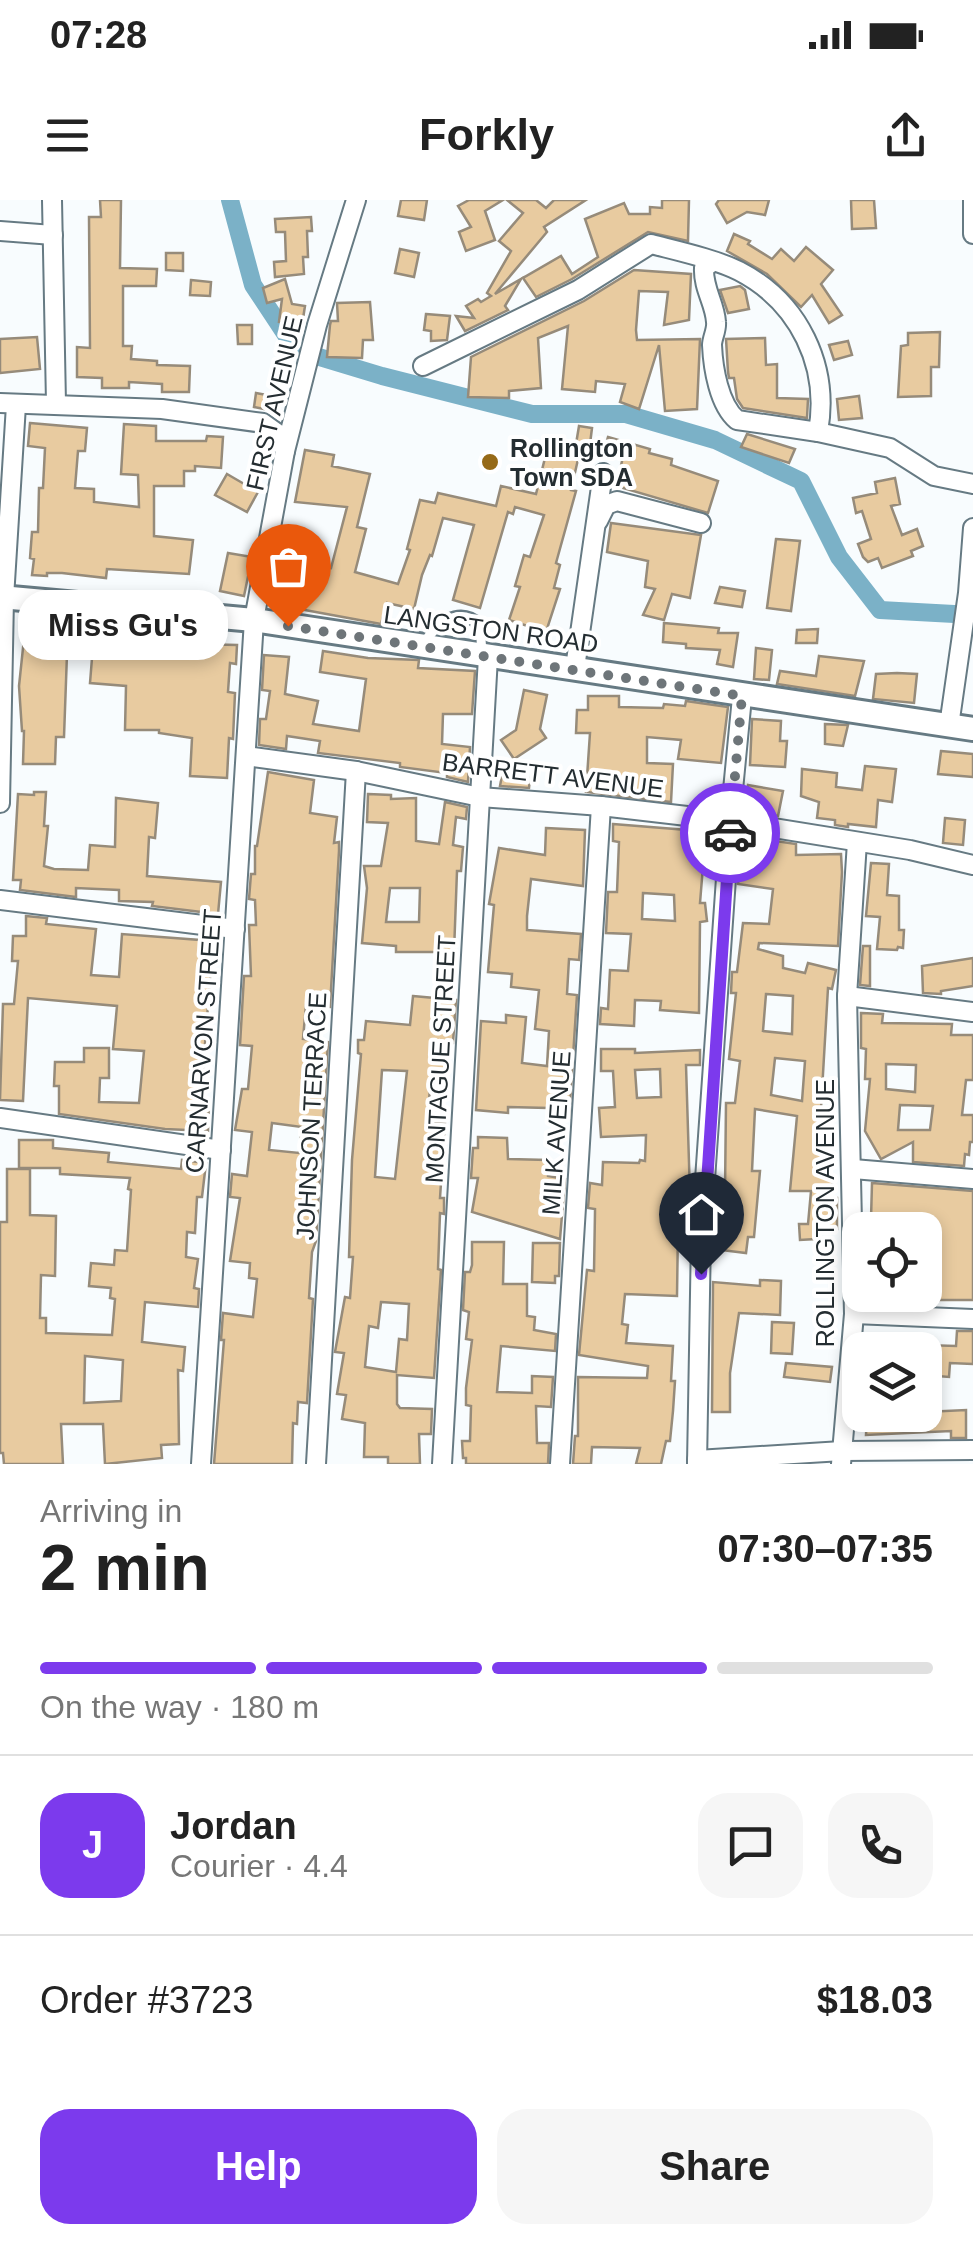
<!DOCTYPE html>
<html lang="en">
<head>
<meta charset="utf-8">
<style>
  body { margin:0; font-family:Arial,sans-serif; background:#f6f6f6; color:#222; height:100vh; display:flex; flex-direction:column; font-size:38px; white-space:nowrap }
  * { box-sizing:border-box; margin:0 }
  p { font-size:32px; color:#767676 }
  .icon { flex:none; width:55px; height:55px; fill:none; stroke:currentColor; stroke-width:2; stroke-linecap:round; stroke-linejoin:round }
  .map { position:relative; height:1264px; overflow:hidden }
  .drawer { display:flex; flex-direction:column; background:#fff; flex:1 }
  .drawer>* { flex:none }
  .buttons { position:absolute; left:842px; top:1012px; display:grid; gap:20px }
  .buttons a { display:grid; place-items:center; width:100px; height:100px; border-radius:20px; background:#fff; box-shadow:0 5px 15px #0003; font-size:50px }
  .pin { position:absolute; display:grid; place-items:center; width:85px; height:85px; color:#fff; margin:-102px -42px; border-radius:50% 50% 50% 0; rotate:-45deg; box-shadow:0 0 10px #0007 }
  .pin .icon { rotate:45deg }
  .courier { position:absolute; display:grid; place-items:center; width:100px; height:100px; margin:-50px; border:8px solid #7c3aed; border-radius:50%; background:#fff; color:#222; box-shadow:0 2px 12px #0007 }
  .bubble { position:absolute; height:70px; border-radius:30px; background:#fff; box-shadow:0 5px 15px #0003; font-size:32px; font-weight:600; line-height:70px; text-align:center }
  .summary em { font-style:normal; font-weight:600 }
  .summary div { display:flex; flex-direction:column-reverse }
  .summary { display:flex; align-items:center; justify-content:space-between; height:170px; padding:0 40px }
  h1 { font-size:65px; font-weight:600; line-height:75px }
  .bar { display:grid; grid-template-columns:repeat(4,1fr); gap:15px 10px; align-content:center; height:120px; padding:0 40px }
  .bar i { height:12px; border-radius:8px; background:#e0e0e0 }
  .bar .on { background:#7c3aed }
  .bar p { grid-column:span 4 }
  .line { display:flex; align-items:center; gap:25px; padding:0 40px; border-top:2px solid #e0e0e0 }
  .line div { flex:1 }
  .round { display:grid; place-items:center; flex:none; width:105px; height:105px; border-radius:30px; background:#f6f6f6 }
  .action { display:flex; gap:20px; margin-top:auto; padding:20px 40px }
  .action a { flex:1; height:115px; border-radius:30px; background:#7c3aed; color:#fff; font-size:40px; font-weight:600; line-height:115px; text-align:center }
  .action a+a { background:#f6f6f6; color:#222 }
  .status { display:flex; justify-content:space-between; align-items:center; height:70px; padding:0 50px; background:#fff; direction:ltr }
  .status svg { height:28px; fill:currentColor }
  header { display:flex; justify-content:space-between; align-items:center; height:130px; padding:0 40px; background:#fff; font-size:45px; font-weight:600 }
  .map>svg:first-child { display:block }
</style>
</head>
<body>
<div class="status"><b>07:28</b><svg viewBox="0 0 49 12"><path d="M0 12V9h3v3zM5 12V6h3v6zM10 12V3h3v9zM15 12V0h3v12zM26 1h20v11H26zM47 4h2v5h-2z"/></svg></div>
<header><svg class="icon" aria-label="menu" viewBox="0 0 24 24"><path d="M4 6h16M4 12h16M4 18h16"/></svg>Forkly<svg class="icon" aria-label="share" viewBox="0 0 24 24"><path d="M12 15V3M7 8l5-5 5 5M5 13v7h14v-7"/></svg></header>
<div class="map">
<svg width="973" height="1264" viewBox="0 0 973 1264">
  <rect width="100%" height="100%" fill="#f8fcfe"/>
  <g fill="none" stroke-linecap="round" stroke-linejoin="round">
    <polyline stroke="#7bb1c7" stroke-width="18" points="230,0 253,85 296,150 382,176 532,214 626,214 715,240 801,281 839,357 880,410 973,415"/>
  </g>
  <g fill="#e8cba0" stroke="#968b7a" stroke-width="2.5" fill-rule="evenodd">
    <polygon points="100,0 121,0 120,68 157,69 156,86 123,86 123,146 132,146 131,159 157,161 157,165 190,166 189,192 162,192 162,184 129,182 129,188 102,188 102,178 77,177 77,147 90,148 89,17 101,17"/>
    <polygon points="401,0 427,0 424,20 398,16"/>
    <polygon points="469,0 503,0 485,11 495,40 466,51 459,32 471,27 458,6"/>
    <polygon points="507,0 536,0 546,8 554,0 586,0 544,27 547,32 495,94 521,79 505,106 508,110 465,131 456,116 474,118 466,106 478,99 481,102 491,96 487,93 511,51 499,41 523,13"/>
    <polygon points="662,0 689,0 688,41 648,32 572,79 536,97 523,78 561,56 572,74 598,57 585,19 624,3 629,14 650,14 650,7 662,8"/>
    <polygon points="719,0 769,0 765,15 747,12 727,23 716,4"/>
    <polygon points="851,0 874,0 876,28 852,29"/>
    <polygon points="311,17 312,31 307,31 308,57 303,57 304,74 275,77 274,62 286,61 285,32 276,32 275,19"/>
    <polygon points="734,34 750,41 748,44 772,59 781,49 794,61 806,47 833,70 821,84 842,115 829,123 812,95 801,107 767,74 727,51"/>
    <polygon points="400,49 419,53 414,77 395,73"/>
    <polygon points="166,53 183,53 183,71 166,70"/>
    <polygon points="634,70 691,74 689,120 664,125 668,92 639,91 636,130 637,140 700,139 697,209 665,211 659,145 639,209 620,202 625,184 596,181 595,192 562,189 568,126 538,138 541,188 509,191 509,198 468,197 471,157 584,101"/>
    <polygon points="285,79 292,104 305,106 302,125 279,122 282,99 267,103 263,88"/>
    <polygon points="191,80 211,82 210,96 190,95"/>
    <polygon points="740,86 745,90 749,109 728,113 720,90"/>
    <polygon points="370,102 373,140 363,140 362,158 327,157 330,125 331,121 338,121 337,103"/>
    <polygon points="426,114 450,116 447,140 431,141 431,131 424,130"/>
    <polygon points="237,125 252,125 252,144 238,144"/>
    <polygon points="940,132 939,167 931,167 931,196 898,197 901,146 908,145 908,133"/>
    <polygon points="37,137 40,169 0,173 0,139"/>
    <polygon points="765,138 766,165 777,164 777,198 808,199 807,218 743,208 737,199 734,178 729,178 728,172 726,139"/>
    <polygon points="848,141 852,155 834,160 829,145"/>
    <polygon points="256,193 272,196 269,210 254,207"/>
    <polygon points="859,196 862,218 839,220 837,199"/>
    <polygon points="30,223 87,228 85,251 78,251 75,288 94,289 94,302 139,307 138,275 121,274 124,224 156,226 156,241 206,241 207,236 223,237 221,268 195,266 195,271 184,271 184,286 154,286 154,336 193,340 189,374 107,369 106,378 62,373 47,373 47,376 32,375 34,359 30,358 32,332 38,332 39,288 43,288 45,248 28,246"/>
    <polygon points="579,226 592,228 589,252 575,250"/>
    <polygon points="747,234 795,249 789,263 741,247"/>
    <polygon points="608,237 650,249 649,253 672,259 671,265 718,281 708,313 616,286 623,257 603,254"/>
    <polygon points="556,249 579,255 571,290 576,291 556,363 560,365 554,388 560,389 546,432 509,420 520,387 515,386 524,355 530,357 544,315 515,307 513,314 508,312 480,408 453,400 474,325 443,318 432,356 430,355 422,375 414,409 387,403 381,424 283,406 288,375 275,373 278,360 331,368 347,307 295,302 305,250 334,255 332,266 370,274 357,327 366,329 355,372 398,384 410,350 407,349 420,300 435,303 438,293 496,306 501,286 536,294 547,250"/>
    <polygon points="227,274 258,292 247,312 215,295"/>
    <polygon points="895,278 900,304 891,306 902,335 917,329 923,346 911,351 913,356 882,368 878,358 868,362 863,357 858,344 871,339 862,311 856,313 853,298 877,293 875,282"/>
    <polygon points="611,323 701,335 690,398 672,394 664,420 643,415 655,389 645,387 648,361 607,352"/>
    <polygon points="776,339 800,341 791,411 767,408"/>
    <polygon points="228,353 252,357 244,396 220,391"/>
    <polygon points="720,387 745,391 742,407 715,403"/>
    <polygon points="664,423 719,428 718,433 738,433 733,467 717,464 720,450 686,448 686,444 663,442"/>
    <polygon points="25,429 80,439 79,445 119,447 118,455 169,458 173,430 197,432 196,444 237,445 236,464 230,463 228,492 235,493 233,539 229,538 227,578 190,576 192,538 159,533 159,530 125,530 126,486 90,483 92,458 67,454 64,537 56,537 55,564 23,564 24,531 22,531 19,486"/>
    <polygon points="818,429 817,443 796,443 797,430"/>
    <polygon points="756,448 772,450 769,480 754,479"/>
    <polygon points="323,451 368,458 419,460 418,468 475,471 472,514 443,514 442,544 470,547 468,582 447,577 447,573 400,567 400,563 318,553 320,541 287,536 286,549 259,545 260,519 266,519 270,491 262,490 264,455 289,457 285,494 318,501 313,524 359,531 366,479 320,472"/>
    <polygon points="819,456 864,461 855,496 777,484 780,471 816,476"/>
    <polygon points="897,473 917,474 914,503 873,499 876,474"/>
    <polygon points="524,490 547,495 540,529 546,538 514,559 501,540 516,530"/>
    <polygon points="588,496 619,496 619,507 663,508 664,504 685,506 686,501 728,507 721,563 678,559 681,540 647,537 647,563 673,564 671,602 586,592 590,533 576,533 577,510 588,510"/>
    <polygon points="752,519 781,521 780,541 787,541 785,567 750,565"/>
    <polygon points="825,524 848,525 843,546 825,544"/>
    <polygon points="941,551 973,554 973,577 938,574"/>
    <polygon points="865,566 896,569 892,602 878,600 876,627 848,624 848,627 835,625 835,620 817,618 819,602 801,596 802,569 837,573 836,587 862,590"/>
    <path d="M 268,572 L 314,580 L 310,613 L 337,617 L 334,643 L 339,642 L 339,651 L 330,807 L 306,805 L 303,839 L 328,842 L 316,1041 L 312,1052 L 309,1098 L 313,1099 L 307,1203 L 298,1202 L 297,1224 L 293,1223 L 292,1264 L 214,1264 L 224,1140 L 221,1140 L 223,1113 L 253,1117 L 257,1079 L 249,1078 L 250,1063 L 230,1061 L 240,998 L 230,997 L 232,974 L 247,976 L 252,932 L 235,930 L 242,889 L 248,889 L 252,846 L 240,845 L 244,776 L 251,776 L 249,725 L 256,725 L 255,700 L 249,699 L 251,674 L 255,674 L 255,646 L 257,646 ZM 272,923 L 302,927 L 299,953 L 269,950 Z"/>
    <polygon points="502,575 530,578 529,588 500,586"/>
    <polygon points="748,585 783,591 778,616 744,611"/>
    <polygon points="34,592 46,592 44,626 48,626 44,666 54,669 88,670 90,645 115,647 116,598 158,603 155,638 149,637 147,676 221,682 218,714 152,706 153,702 119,701 119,690 76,688 76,697 20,690 21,680 13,680 18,594 34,595"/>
    <path d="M 368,594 L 391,595 L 391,599 L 416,598 L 416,641 L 439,644 L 445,602 L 467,607 L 466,619 L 456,617 L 453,645 L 463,647 L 461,671 L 457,671 L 454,752 L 396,752 L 396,746 L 362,743 L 367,688 L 364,666 L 381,666 L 388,623 L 367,622 ZM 390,688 L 420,688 L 419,722 L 386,722 Z"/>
    <polygon points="945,618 965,620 963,645 943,643"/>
    <path d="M 613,624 L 712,632 L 712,654 L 704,654 L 700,703 L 705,703 L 707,721 L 700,722 L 699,813 L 660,810 L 661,801 L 635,800 L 634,826 L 600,824 L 601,808 L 608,809 L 610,770 L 628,771 L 631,734 L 606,733 L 608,692 L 617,692 L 619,642 L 613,641 ZM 643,693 L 674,695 L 675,721 L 642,719 Z"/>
    <polygon points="546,628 585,630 583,686 531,679 527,716 527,730 581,734 579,760 569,759 567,794 577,795 569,919 548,917 548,908 508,907 508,913 476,910 481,821 506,823 506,815 526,817 522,863 547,866 549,831 535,829 539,790 511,787 512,774 488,772 494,705 489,704 499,648 545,655"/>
    <path d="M 742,636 L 796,644 L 796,655 L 841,654 L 842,672 L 838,746 L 759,743 L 758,749 L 783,756 L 783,768 L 805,773 L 808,763 L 836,770 L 832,789 L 828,788 L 821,908 L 829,910 L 825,940 L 831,940 L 827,976 L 833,976 L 831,998 L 837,998 L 837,1029 L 816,1028 L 816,1039 L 800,1040 L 799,1024 L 808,1024 L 811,991 L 790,991 L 797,916 L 755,909 L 752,971 L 760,971 L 754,1037 L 748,1037 L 746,1053 L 721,1050 L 728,991 L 725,991 L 726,903 L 735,903 L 740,861 L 729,859 L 736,793 L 731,793 L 732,772 L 737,772 L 743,723 L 769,724 L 773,689 L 738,684 ZM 766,794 L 793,796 L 792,834 L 763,831 ZM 775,858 L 805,861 L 802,901 L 771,895 Z"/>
    <polygon points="871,663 889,664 887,695 899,696 899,730 904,730 903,748 898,747 897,750 877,749 880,717 866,716"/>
    <polygon points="26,716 47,718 46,724 96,729 91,775 119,777 122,734 213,741 203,870 203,899 209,900 208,931 165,929 59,914 59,886 54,886 55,862 84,862 84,848 109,848 109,878 100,878 99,902 139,903 144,851 113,849 117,806 28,798 23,901 0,900 3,804 14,804 18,761 12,761 13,736 26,736"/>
    <polygon points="863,746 870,746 870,786 860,785"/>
    <polygon points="973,758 973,786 941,791 941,794 923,793 922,766"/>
    <path d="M 413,796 L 456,800 L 453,843 L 448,843 L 447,878 L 431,878 L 427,922 L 445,923 L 440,998 L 444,998 L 444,1014 L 440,1013 L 438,1069 L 441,1070 L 434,1178 L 397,1175 L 397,1204 L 400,1208 L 432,1209 L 431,1234 L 419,1234 L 420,1264 L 388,1264 L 388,1257 L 364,1257 L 365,1223 L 342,1219 L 346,1195 L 337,1194 L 344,1153 L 335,1152 L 345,1097 L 350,1098 L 353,1057 L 349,1057 L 352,960 L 361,854 L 358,853 L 358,840 L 364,840 L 366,821 L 410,825 ZM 382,870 L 407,871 L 395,979 L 375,977 ZM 381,1102 L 409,1104 L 407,1140 L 399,1139 L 396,1172 L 365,1167 L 369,1126 L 378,1128 Z"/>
    <path d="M 861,813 L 883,814 L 882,823 L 952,824 L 951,835 L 973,835 L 973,880 L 966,880 L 962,915 L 973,915 L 973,942 L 970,942 L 969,955 L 965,954 L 964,966 L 913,962 L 913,942 L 881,959 L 865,931 L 870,879 L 865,879 L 866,849 L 861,848 ZM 886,864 L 916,865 L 915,892 L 886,889 ZM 900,905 L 933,906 L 930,930 L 898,930 Z"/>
    <path d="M 601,849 L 635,849 L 635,853 L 700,850 L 700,865 L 686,865 L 690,995 L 686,995 L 686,1027 L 678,1027 L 677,1096 L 625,1094 L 622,1124 L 628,1125 L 626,1143 L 673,1146 L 671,1181 L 675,1181 L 673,1211 L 670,1241 L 666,1241 L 661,1264 L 636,1264 L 640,1248 L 592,1247 L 591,1264 L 573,1264 L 575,1236 L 578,1236 L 578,1177 L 647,1178 L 648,1166 L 579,1155 L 587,1070 L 594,1071 L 595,1012 L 595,1009 L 588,1008 L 590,983 L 602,985 L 603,962 L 639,963 L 640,960 L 645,961 L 646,935 L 601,937 L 599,908 L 615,907 L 613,871 L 601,871 ZM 660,869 L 661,897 L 637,898 L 635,870 Z"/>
    <polygon points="478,937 507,938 508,959 548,960 548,976 565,979 560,1039 472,1012 478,978 471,978 473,948 478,948"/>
    <path d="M 19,940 L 53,940 L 53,948 L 109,953 L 108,962 L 181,969 L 182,960 L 206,963 L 202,997 L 197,997 L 195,1033 L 187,1032 L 186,1057 L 198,1059 L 194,1088 L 199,1089 L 198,1107 L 145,1102 L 142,1142 L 185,1147 L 183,1171 L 178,1170 L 179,1244 L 161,1245 L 162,1258 L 105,1264 L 103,1224 L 61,1224 L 63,1264 L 4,1264 L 3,1253 L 0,1253 L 0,1022 L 7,1022 L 7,969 L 30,969 L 30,1015 L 56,1016 L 55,1076 L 41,1075 L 40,1118 L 46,1118 L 46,1133 L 112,1135 L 115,1099 L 110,1098 L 111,1088 L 89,1086 L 91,1063 L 114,1065 L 115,1050 L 127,1051 L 131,990 L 128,989 L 130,978 L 60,974 L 60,968 L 19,968 ZM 85,1156 L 123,1160 L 121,1201 L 84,1203 Z"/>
    <polygon points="872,983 973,991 973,1100 925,1100 925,1030 884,1030 886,1019 871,1019"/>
    <polygon points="472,1042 504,1042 503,1084 527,1084 527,1116 535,1117 534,1130 556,1134 555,1151 501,1146 497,1192 532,1193 532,1176 553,1177 551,1207 536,1206 537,1243 549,1243 548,1264 466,1264 466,1258 463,1258 462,1241 470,1241 471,1206 466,1205 466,1188 472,1140 466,1139 469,1112 463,1110 465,1072 470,1072 472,1065"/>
    <polygon points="533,1043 560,1043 559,1076 555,1076 555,1083 532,1082"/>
    <polygon points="760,1080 781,1081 780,1115 739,1113 730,1173 730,1212 712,1212 713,1082 760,1086"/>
    <polygon points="772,1122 794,1123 792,1154 771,1153"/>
    <polygon points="957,1131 973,1131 973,1164 950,1163 949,1177 925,1175 925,1145 956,1146"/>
    <rect x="882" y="1134" width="23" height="16"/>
    <polygon points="786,1163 832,1167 830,1182 784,1177"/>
    <polygon points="966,1210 966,1238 951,1238 951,1231 866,1235 867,1215 925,1215 925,1212"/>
  </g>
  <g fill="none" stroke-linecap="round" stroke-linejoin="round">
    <defs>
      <path id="lane" d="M 423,444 C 436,425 458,405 480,425 L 482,453"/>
      <g id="street">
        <polyline points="52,0 56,203"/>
        <polyline points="973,0 973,34"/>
        <polyline points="0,31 53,35"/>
        <path d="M 711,63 L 704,68 C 703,89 715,103 716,122 C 717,130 712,138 712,145 C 713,168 719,205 737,220 L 818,232 L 890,248 L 934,276 L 973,284"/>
        <path d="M 423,166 L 578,90 L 651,44 C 678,51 715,59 739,71 C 799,102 830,166 818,232"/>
        <polyline points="0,203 162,209 263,223 277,233 285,251"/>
        <polyline points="598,321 606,305 617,301 701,323"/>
        <polyline points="575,468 603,273"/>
        <polyline points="949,526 968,393 973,328"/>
        <polyline points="246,556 356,571 480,597 601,606 730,621 910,650 973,665"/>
        <polyline points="0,603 4,398 16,205"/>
        <polyline points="0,700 235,729"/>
        <polyline points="847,796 973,812"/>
        <polyline points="0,918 221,950"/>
        <polyline points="853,969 973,979"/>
        <polyline points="854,1114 973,1119"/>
        <polyline points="697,1260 842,1251 973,1250"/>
        <polyline points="201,1264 254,420 285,251 317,125 356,0"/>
        <polyline points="316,1264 356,571"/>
        <polyline points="442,1264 488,457"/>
        <polyline points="560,1264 601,606"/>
        <polyline points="697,1264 701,1037 730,621 742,497"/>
        <polyline points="841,1264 854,1114 847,796 857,642"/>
      </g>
      <polyline id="secondary" points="0,397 254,420 973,529"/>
    </defs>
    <use href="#lane" stroke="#667a83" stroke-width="14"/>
    <use href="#street" stroke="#667a83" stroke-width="22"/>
    <use href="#secondary" stroke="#667a83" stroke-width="28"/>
    <use href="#lane" stroke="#fff" stroke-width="9"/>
    <use href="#street" stroke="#fff" stroke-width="18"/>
    <use href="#secondary" stroke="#fff" stroke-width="22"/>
  </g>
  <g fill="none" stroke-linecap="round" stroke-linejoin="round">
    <polyline stroke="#6e7579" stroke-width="10" stroke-dasharray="0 18" points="288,426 742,496 730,633"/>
    <polyline stroke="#7c3aed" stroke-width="12" points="701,1074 730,633"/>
  </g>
  <circle fill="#966a18" stroke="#fff" stroke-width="4" cx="490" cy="262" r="10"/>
  <g text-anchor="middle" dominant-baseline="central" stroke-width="8" stroke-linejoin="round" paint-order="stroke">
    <g font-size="25" fill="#242d31" stroke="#fff">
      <text transform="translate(274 203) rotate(-77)">FIRST AVENUE</text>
      <text transform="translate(491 429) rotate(8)">LANGSTON ROAD</text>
      <text transform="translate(553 575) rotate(7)">BARRETT AVENUE</text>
      <text transform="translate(203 841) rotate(-86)">CARNARVON STREET</text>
      <text transform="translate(440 859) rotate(-87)">MONTAGUE STREET</text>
      <text transform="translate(311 916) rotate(-87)">JOHNSON TERRACE</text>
      <text transform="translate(556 933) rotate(-86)">MILK AVENUE</text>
      <text transform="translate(825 1013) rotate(-90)">ROLLINGTON AVENUE</text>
    </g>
    <g font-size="25" font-weight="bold" fill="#242d31" stroke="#fff" text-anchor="start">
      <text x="510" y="248">Rollington<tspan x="510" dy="29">Town SDA</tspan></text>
    </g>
  </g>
</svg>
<div class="buttons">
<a><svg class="icon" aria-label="locate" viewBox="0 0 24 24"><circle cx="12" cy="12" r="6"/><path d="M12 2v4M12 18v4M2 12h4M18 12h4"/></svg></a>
<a><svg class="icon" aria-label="layers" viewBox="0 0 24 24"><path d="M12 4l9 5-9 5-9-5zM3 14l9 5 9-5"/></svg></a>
</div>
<div class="pin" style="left:288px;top:426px;background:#ea580c"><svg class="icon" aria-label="bag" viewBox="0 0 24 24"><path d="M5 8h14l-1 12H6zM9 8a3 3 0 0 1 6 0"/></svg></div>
<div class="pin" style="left:701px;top:1074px;background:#1f2937"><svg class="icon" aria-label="home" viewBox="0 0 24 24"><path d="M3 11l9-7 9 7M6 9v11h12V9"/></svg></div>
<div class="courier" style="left:730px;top:633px"><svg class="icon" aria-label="car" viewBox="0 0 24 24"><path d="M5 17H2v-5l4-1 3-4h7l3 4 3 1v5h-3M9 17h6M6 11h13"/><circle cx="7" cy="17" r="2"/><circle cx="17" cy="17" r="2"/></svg></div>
<div class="bubble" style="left:18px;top:390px;width:210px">Miss Gu's</div>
</div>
<section class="drawer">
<div class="summary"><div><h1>2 min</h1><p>Arriving in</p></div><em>07:30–07:35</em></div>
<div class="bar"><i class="on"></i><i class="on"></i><i class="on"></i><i></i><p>On the way · 180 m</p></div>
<div class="line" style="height:180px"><b class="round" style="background:#7c3aed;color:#fff">J</b><div><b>Jordan</b><p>Courier · 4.4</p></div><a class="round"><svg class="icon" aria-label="chat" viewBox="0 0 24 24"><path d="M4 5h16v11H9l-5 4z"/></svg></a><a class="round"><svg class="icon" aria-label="phone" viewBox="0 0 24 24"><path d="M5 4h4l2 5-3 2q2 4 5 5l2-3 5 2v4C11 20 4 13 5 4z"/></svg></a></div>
<div class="line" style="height:130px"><div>Order #3723</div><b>$18.03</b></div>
<div class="action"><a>Help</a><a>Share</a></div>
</section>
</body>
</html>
